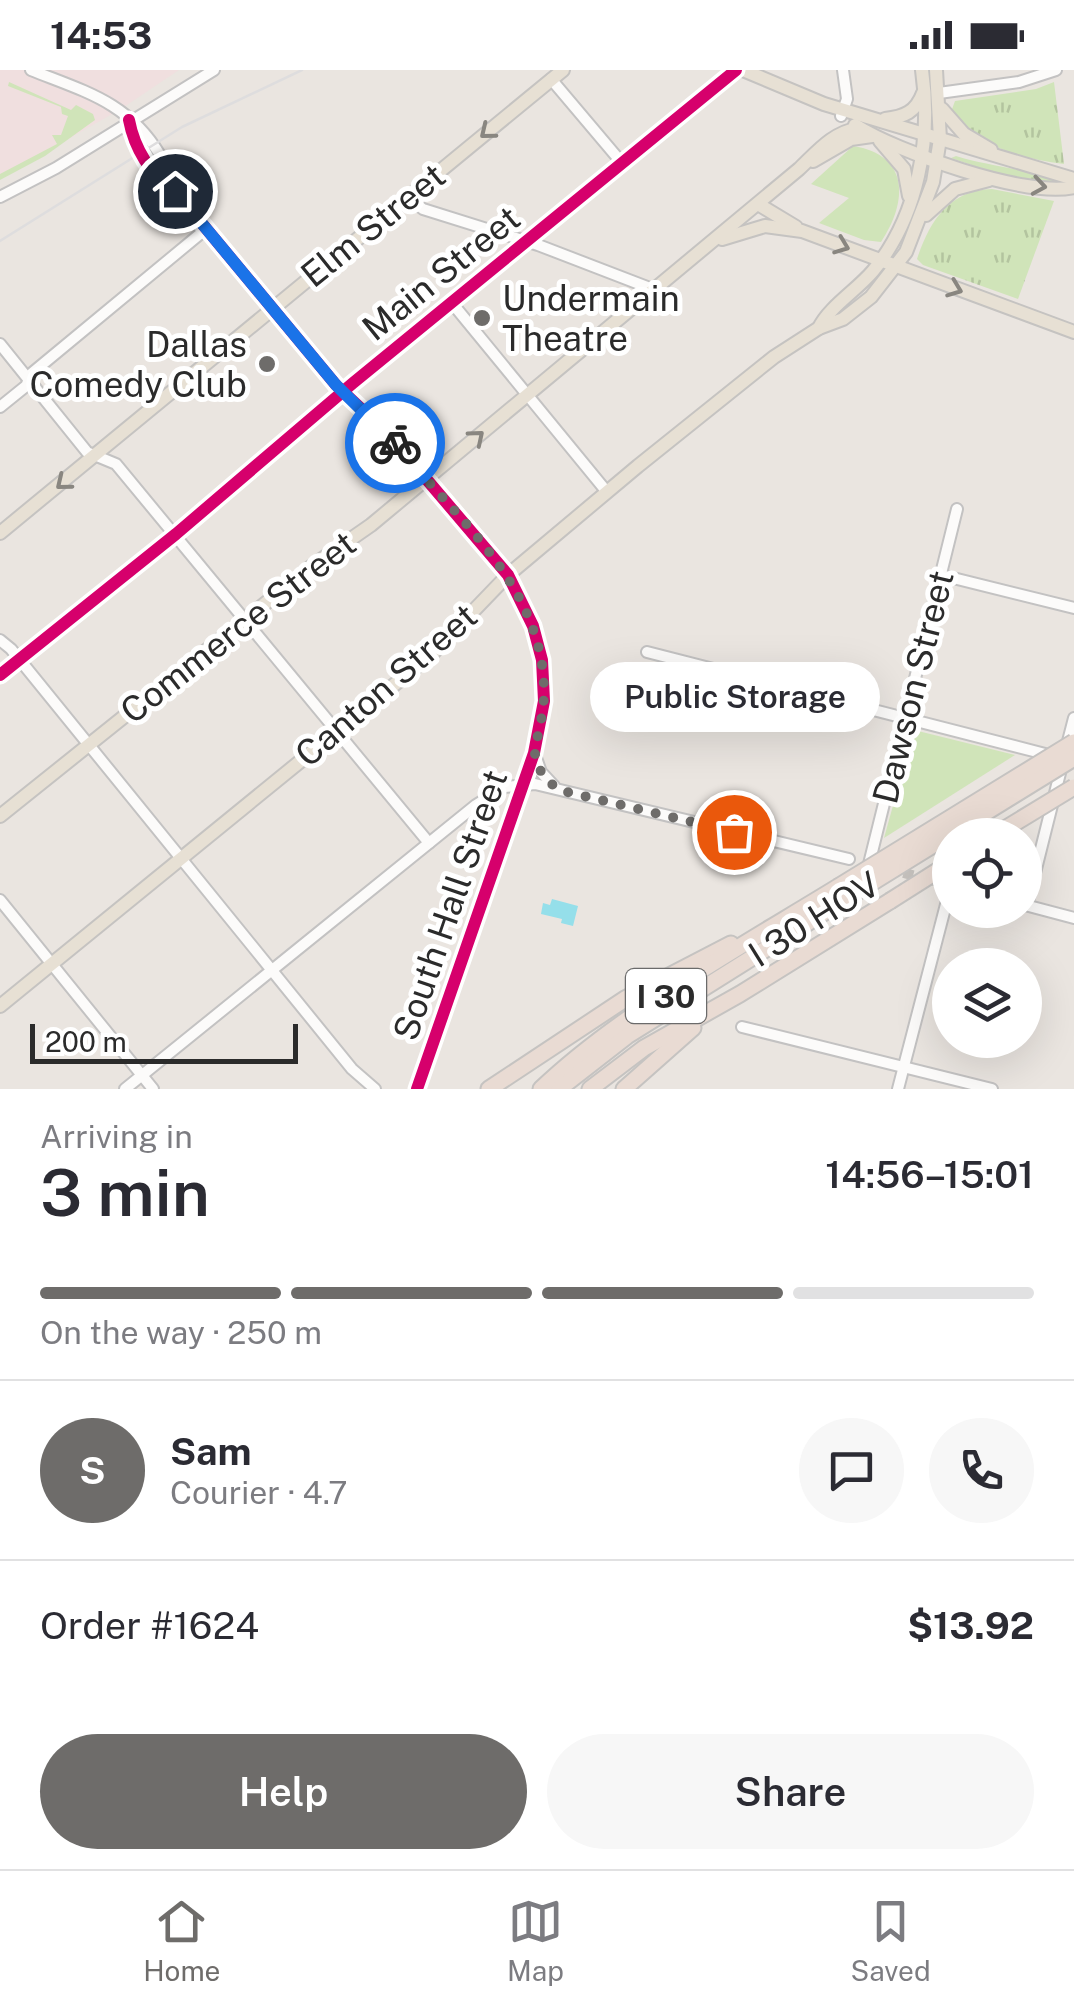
<!DOCTYPE html>
<html lang="en">
<head>
<meta charset="utf-8">
<style>
  body { margin:0; font-family:"Public Sans",sans-serif; background:#f7f7f7; color:#2b2b33; height:100vh; display:flex; flex-direction:column; font-size:38px; white-space:nowrap }
  * { box-sizing:border-box; margin:0 }
  p { font-size:32px; color:#7c7c81 }
  .icon { flex:none; width:55px; height:55px; fill:none; stroke:currentColor; stroke-width:2; stroke-linecap:round; stroke-linejoin:round }
  .map { position:relative; height:1019px; overflow:hidden }
  .drawer { display:flex; flex-direction:column; background:#fff; flex:1 }
  .drawer>* { flex:none }
  .tools { position:absolute; left:932px; top:748px; display:grid; gap:20px }
  .tools a { display:grid; place-items:center; width:110px; height:110px; border-radius:50%; background:#fff; box-shadow:0 10px 40px #0002; font-size:50px }
  .scale { position:absolute; left:30px; bottom:25px; width:268px; box-sizing:border-box; padding-left:10px; border:5px solid #2b2b2b; border-top:0; font-size:28px; line-height:35px; white-space:nowrap; color:#2b2b2b; -webkit-text-stroke:8px #fff; paint-order:stroke }
  .pin { position:absolute; display:grid; place-items:center; width:85px; height:85px; color:#fff; margin:-42px; border:5px solid #fff; border-radius:50%; box-shadow:0 2px 10px #0007 }
  .courier { position:absolute; display:grid; place-items:center; width:100px; height:100px; margin:-50px; border:8px solid #1a73e8; border-radius:50%; background:#fff; color:#222; box-shadow:0 2px 12px #0007 }
  .bubble { position:absolute; height:70px; border-radius:35px; background:#fff; box-shadow:0 10px 40px #0002; font-size:32px; font-weight:600; line-height:70px; text-align:center }
  .summary em { font-style:normal; font-weight:600 }
  .summary div { display:flex; flex-direction:column-reverse }
  .summary { display:flex; align-items:center; justify-content:space-between; height:170px; padding:0 40px }
  h1 { font-size:65px; font-weight:600; line-height:75px }
  .bar { display:grid; grid-template-columns:repeat(4,1fr); gap:15px 10px; align-content:center; height:120px; padding:0 40px }
  .bar i { height:12px; border-radius:8px; background:#e1e1e2 }
  .bar .on { background:#6e6c6a }
  .bar p { grid-column:span 4 }
  .line { display:flex; align-items:center; gap:25px; padding:0 40px; border-top:2px solid #e1e1e2 }
  .line div { flex:1 }
  .round { display:grid; place-items:center; flex:none; width:105px; height:105px; border-radius:52px; background:#f7f7f7 }
  .action { display:flex; gap:20px; margin-top:auto; padding:20px 40px }
  .action a { flex:1; height:115px; border-radius:60px; background:#6e6c6a; color:#fff; font-size:40px; font-weight:600; line-height:115px; text-align:center }
  .action a+a { background:#f7f7f7; color:#2b2b33 }
  .status { display:flex; justify-content:space-between; align-items:center; height:70px; padding:0 50px; background:#fff; direction:ltr }
  .status svg { height:28px; fill:currentColor }
  .tabs { display:flex; justify-content:space-around; align-items:center; height:140px; border-top:2px solid #e1e1e2; background:#fff; font-size:28px; color:#7c7c81 }
  .tabs a { display:grid; justify-items:center; gap:5px }
  .tabs .on { color:#6e6c6a }
  .map>svg:first-child { display:block }
</style>
</head>
<body>
<div class="status"><b>14:53</b><svg viewBox="0 0 49 12"><path d="M0 12V9h3v3zM5 12V6h3v6zM10 12V3h3v9zM15 12V0h3v12zM26 1h20v11H26zM47 4h2v5h-2z"/></svg></div>
<div class="map">
<svg width="1074" height="1019" viewBox="0 0 1074 1019">
  <defs>
    <pattern id="park-tufts" width="24" height="20" patternUnits="userSpaceOnUse" patternTransform="scale(2.5)"><rect width="24" height="20" fill="#d0e4b9"/><path d="M3 7l-1-3M5 7V3M7 7l1-3M15 17l-1-3M17 17v-4M19 17l1-3" fill="none" stroke="#b3c49f"/></pattern>
  </defs>
  <rect width="100%" height="100%" fill="#eae5e0"/>
  <polygon fill="#f0dfdf" points="0,0 179,0 121,39 0,108"/>
  <g fill="#d0e4b9">
    <polygon points="9,12 71,40 76,35 93,44 95,50 45,86 0,110 0,104 57,74 52,65 61,65 68,46 62,44 61,37 8,16"/>
    <path d="M 853,76 C 910,85 908,132 881,172 L 864,170 L 819,153 L 849,128 L 811,114 Z"/>
    <polygon points="914,660 1015,685 884,768"/>
  </g>
  <g fill="url(#park-tufts)">
    <path d="M 1054,12 L 1064,94 C 1018,88 981,77 951,42 L 955,31 L 1036,19 Z"/>
    <path d="M 956,86 C 990,97 1030,98 1062,114 L 998,104 L 951,88 Z"/>
    <path d="M 992,119 L 1054,131 L 1018,229 L 923,195 L 917,189 C 929,152 949,120 992,119 Z"/>
  </g>
  <polygon fill="#95dfea" points="552,829 578,836 573,856 561,853 562,849 541,844 543,833 550,835"/>
  <g fill="none" stroke-linecap="round" stroke-linejoin="round">
    <polyline stroke="#c4c0bc" stroke-width="10" stroke-dasharray="10 5" stroke-linecap="butt" points="889,799 950,815"/>
    <defs>
      <g id="minor">
        <path d="M 31,0 C 86,22 128,32 160,85 C 167,97 175,107 175,121"/>
        <polyline points="551,9 622,93"/>
        <polyline points="939,23 1019,12 1056,0"/>
        <polyline points="841,46 847,29 843,0"/>
        <path d="M 129,50 C 134,77 151,107 175,121 L 336,315 L 388,364 L 508,505 L 533,556 L 542,590 L 544,631 L 534,683 L 417,1019"/>
        <polyline points="0,127 56,98 214,0"/>
        <polyline points="407,127 423,139 538,175 655,220"/>
        <polyline points="452,233 607,422"/>
        <polyline points="0,274 87,382 116,394 429,773"/>
        <polyline points="0,337 26,316 32,303 206,159"/>
        <polyline points="941,505 1074,538"/>
        <polyline points="0,570 11,579 352,999 375,1019"/>
        <polyline points="647,582 1053,686"/>
        <polyline points="1066,679 1074,648"/>
        <polyline points="535,685 541,702 554,716"/>
        <polyline points="869,794 957,439"/>
        <polyline points="0,830 153,1019"/>
        <polyline points="1025,835 1074,848"/>
        <polyline points="1027,835 1062,695"/>
        <polyline points="742,957 992,1019"/>
        <polyline points="125,1019 476,735 505,717 535,714 849,789"/>
        <polyline points="898,1019 950,819"/>
      </g>
      <g id="major">
        <polyline points="743,0 824,34 1074,109"/>
        <polyline points="942,39 964,64 991,80"/>
        <path d="M 885,49 C 904,47 916,42 923,23"/>
        <path d="M 855,55 C 898,82 1025,128 1074,117"/>
        <polyline points="880,71 904,99 909,126"/>
        <polyline points="813,91 851,69 872,66"/>
        <polyline points="758,134 796,157"/>
        <polyline points="926,145 955,119 989,110"/>
        <polyline points="722,169 765,156 802,161 1074,262"/>
        <path d="M 819,258 C 829,237 857,220 873,201 C 918,146 932,69 922,0"/>
        <polyline points="0,463 563,0"/>
        <polyline points="0,605 176,464 353,313 736,0"/>
        <path d="M 0,746 L 312,496 L 371,455 L 799,99 C 818,81 832,63 859,58"/>
        <polyline points="0,936 432,584 508,505 638,396 774,287 819,258 843,249 871,227 906,182 933,112 940,69 936,0"/>
      </g>
      <g id="highway">
        <polyline points="489,1019 625,929 731,874"/>
        <path d="M 541,1019 C 622,942 742,876 838,817"/>
        <polyline points="559,1019 627,966 860,820"/>
        <polyline points="590,1019 644,978 740,924 890,831"/>
        <polyline points="624,1019 693,958"/>
      </g>
    </defs>
    <use href="#minor" stroke="#c3c2c2" stroke-width="14"/>
    <use href="#major" stroke="#c5c3c1" stroke-width="16"/>
    <use href="#highway" stroke="#c5c3c1" stroke-width="19"/>
    <use href="#minor" stroke="#fcfbfa" stroke-width="10"/>
    <use href="#major" stroke="#e7e0d4" stroke-width="12"/>
    <use href="#highway" stroke="#e9dbd3" stroke-width="15"/>
    <polyline stroke="#deddde" stroke-width="2.5" points="0,171 182,57 302,0"/>
    <defs>
      <g id="highway-bridge">
        <polyline points="995,765 1074,717"/>
        <polyline points="838,817 1074,672"/>
        <polyline points="860,820 1074,688"/>
        <polyline points="890,831 950,793"/>
      </g>
    </defs>
    <use href="#highway-bridge" stroke="#c5c3c1" stroke-width="19" stroke-linecap="butt"/>
    <use href="#highway-bridge" stroke="#e9dbd3" stroke-width="15"/>
    <defs>
      <g id="cycleway">
        <path d="M 129,50 C 134,77 151,107 175,121 L 336,315 L 388,364 L 508,505 L 533,556 L 542,590 L 544,631 L 534,683 L 417,1019"/>
        <polyline points="0,605 176,464 353,313 736,0"/>
      </g>
    </defs>
    <use href="#cycleway" stroke="#fff" stroke-width="19"/>
    <use href="#cycleway" stroke="#d6006c" stroke-width="12"/>
  </g>
  <defs><path id="oneway-chevron" d="M-2-3.5L2.5 0L-2 3.5" fill="none" stroke-width="1.6" stroke-linecap="round" stroke-linejoin="round" transform="scale(2.5)"/></defs>
  <g stroke="#898680">
    <use href="#oneway-chevron" transform="translate(487 62) rotate(141)"/>
    <use href="#oneway-chevron" transform="translate(1039 116) rotate(9)"/>
    <use href="#oneway-chevron" transform="translate(842 176) rotate(21)"/>
    <use href="#oneway-chevron" transform="translate(955 219) rotate(21)"/>
    <use href="#oneway-chevron" transform="translate(477 367) rotate(-40)"/>
    <use href="#oneway-chevron" transform="translate(63 413) rotate(141)"/>
  </g>
  <g fill="none" stroke-linecap="round" stroke-linejoin="round">
    <path stroke="#6e6c6a" stroke-width="10" stroke-dasharray="0 18" d="M 395,373 C 449,440 525,501 541,589 C 545,610 545,631 541,651 C 540,661 535,672 535,682 C 535,698 547,711 559,720 L 734,762"/>
    <polyline stroke="#1a73e8" stroke-width="12" points="175,121 336,315 395,373"/>
  </g>
  <g fill="#6e6c6a" stroke="#fff" stroke-width="4">
    <circle cx="482" cy="248" r="10"/>
    <circle cx="267" cy="294" r="10"/>
  </g>
  <g text-anchor="middle" dominant-baseline="central" stroke-width="10" stroke-linejoin="round" paint-order="stroke">
    <rect fill="#fff" stroke="#6b6b6b" stroke-width="2.5" x="626" y="899" width="80" height="54" rx="8"/>
    <g font-size="32" font-weight="bold" fill="#2b2b2b">
      <text x="666" y="926">I 30</text>
    </g>
    <g font-size="35" fill="#2b2b2b" stroke="#fff">
      <text transform="translate(373 155) rotate(-39)">Elm Street</text>
      <text transform="translate(441 203) rotate(-39)">Main Street</text>
      <text transform="translate(238 557) rotate(-38)">Commerce Street</text>
      <text transform="translate(386 615) rotate(-41)">Canton Street</text>
      <text transform="translate(913 617) rotate(-76)">Dawson Street</text>
      <text transform="translate(450 835) rotate(-71)">South Hall Street</text>
      <text transform="translate(814 849) rotate(-32)">I 30 HOV</text>
    </g>
    <g font-size="35" fill="#2b2b2b" stroke="#fff" text-anchor="start">
      <text x="502" y="228">Undermain<tspan x="502" dy="40">Theatre</tspan></text>
      <text x="247" y="274" text-anchor="end">Dallas<tspan x="247" dy="40">Comedy Club</tspan></text>
    </g>
  </g>
</svg>
<div class="tools">
<a><svg class="icon" aria-label="locate" viewBox="0 0 24 24"><circle cx="12" cy="12" r="6"/><path d="M12 2v4M12 18v4M2 12h4M18 12h4"/></svg></a>
<a><svg class="icon" aria-label="layers" viewBox="0 0 24 24"><path d="M12 4l9 5-9 5-9-5zM3 14l9 5 9-5"/></svg></a>
</div>
<div class="scale">200 m</div>
<div class="pin" style="left:734px;top:762px;background:#ea580c"><svg class="icon" aria-label="bag" viewBox="0 0 24 24"><path d="M5 8h14l-1 12H6zM9 8a3 3 0 0 1 6 0"/></svg></div>
<div class="pin" style="left:175px;top:121px;background:#1f2937"><svg class="icon" aria-label="home" viewBox="0 0 24 24"><path d="M3 11l9-7 9 7M6 9v11h12V9"/></svg></div>
<div class="courier" style="left:395px;top:373px"><svg class="icon" aria-label="bike" viewBox="0 0 24 24"><circle cx="6" cy="16" r="4"/><circle cx="18" cy="16" r="4"/><path d="M6 16l4-8h5l3 8M10 8l3 8H6M13 5h3"/></svg></div>
<div class="bubble" style="left:590px;top:592px;width:290px">Public Storage</div>
</div>
<section class="drawer">
<div class="summary"><div><h1>3 min</h1><p>Arriving in</p></div><em>14:56–15:01</em></div>
<div class="bar"><i class="on"></i><i class="on"></i><i class="on"></i><i></i><p>On the way · 250 m</p></div>
<div class="line" style="height:180px"><b class="round" style="background:#6e6c6a;color:#fff">S</b><div><b>Sam</b><p>Courier · 4.7</p></div><a class="round"><svg class="icon" aria-label="chat" viewBox="0 0 24 24"><path d="M4 5h16v11H9l-5 4z"/></svg></a><a class="round"><svg class="icon" aria-label="phone" viewBox="0 0 24 24"><path d="M5 4h4l2 5-3 2q2 4 5 5l2-3 5 2v4C11 20 4 13 5 4z"/></svg></a></div>
<div class="line" style="height:130px"><div>Order #1624</div><b>$13.92</b></div>
<div class="action"><a>Help</a><a>Share</a></div>
</section>
<nav class="tabs">
<a class="on"><svg class="icon" aria-label="home" viewBox="0 0 24 24"><path d="M3 11l9-7 9 7M6 9v11h12V9"/></svg>Home</a>
<a><svg class="icon" aria-label="map" viewBox="0 0 24 24"><path d="M3 6l6-2 6 2 6-2v14l-6 2-6-2-6 2zM9 4v14M15 6v14"/></svg>Map</a>
<a><svg class="icon" aria-label="saved" viewBox="0 0 24 24"><path d="M7 4h10v16l-5-4-5 4z"/></svg>Saved</a>
</nav>
</body>
</html>
